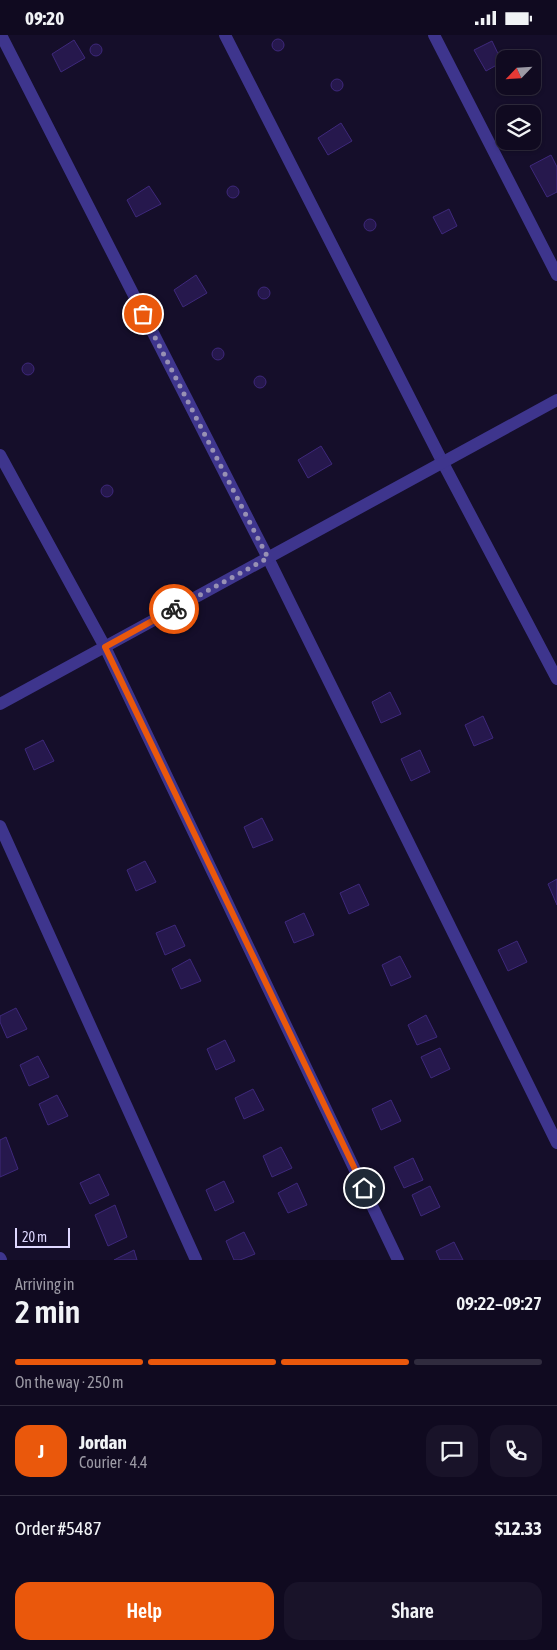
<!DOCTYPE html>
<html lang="en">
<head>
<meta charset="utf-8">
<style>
  body { margin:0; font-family:"Asap Condensed",sans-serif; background:#191329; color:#f1f3f6; height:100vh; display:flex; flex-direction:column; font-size:19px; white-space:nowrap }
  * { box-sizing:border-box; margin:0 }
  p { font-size:16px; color:#9c9aa5 }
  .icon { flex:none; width:28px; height:28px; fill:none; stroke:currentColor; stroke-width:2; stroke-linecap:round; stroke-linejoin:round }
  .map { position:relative; height:1225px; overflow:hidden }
  .drawer { display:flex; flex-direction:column; background:#100a20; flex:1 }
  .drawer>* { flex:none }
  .needle { width:32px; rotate:245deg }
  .buttons { position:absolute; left:496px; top:15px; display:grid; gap:10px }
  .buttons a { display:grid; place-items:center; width:45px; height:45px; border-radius:10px; background:#100a20; box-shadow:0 1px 4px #0004,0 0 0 1px #302b3e; font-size:25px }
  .scale { position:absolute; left:15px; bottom:12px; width:55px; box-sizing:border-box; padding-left:5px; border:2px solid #ded7ff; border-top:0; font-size:14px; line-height:18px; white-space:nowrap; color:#ded7ff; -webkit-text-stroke:4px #150e2a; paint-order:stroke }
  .pin { position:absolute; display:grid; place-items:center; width:42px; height:42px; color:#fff; margin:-21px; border:2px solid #fff; border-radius:50%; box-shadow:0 1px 5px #0007 }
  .courier { position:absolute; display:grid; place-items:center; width:50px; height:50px; margin:-25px; border:4px solid #ea580c; border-radius:50%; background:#fff; color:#222; box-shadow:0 1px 6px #0007 }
  .summary em { font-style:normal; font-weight:600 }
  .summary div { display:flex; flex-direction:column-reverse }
  .summary { display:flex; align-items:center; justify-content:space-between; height:85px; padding:0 15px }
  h1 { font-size:32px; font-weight:600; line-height:38px }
  .bar { display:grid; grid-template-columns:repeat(4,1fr); gap:8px 5px; align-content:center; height:60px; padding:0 15px }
  .bar i { height:6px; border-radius:4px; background:#302b3e }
  .bar .current { background:#ea580c }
  .bar p { grid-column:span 4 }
  .line { display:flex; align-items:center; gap:12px; padding:0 15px; border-top:1px solid #302b3e }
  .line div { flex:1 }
  .round { display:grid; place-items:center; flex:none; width:52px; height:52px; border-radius:15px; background:#191329 }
  .button { display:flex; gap:10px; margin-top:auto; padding:10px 15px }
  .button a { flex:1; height:58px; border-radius:15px; background:#ea580c; color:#fff; font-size:20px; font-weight:600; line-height:58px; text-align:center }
  .button a+a { background:#191329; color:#f1f3f6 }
  .status { display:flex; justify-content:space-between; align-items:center; height:35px; padding:0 25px; background:#100a20; direction:ltr }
  .status svg { height:14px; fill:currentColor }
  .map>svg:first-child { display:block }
</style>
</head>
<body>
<div class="status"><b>09:20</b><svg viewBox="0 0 49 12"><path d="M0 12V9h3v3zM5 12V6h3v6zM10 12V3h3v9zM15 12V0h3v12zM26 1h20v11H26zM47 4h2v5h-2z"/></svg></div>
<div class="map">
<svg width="557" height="1225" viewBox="0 0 557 1225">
  <rect width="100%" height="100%" fill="#150e2a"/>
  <g fill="#26184d" stroke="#3e287b">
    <circle cx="278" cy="10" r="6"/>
    <polygon points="74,5 85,23 61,37 52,19"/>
    <polygon points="492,6 502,27 486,36 474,15"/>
    <circle cx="96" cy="15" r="6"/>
    <circle cx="337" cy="50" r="6"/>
    <polygon points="532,72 536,73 539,77 539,82 534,87 532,79 525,79 527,74"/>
    <polygon points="341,88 352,106 328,120 318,103"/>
    <polygon points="551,120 557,132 557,157 547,162 530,131"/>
    <polygon points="149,151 161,169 136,182 127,165"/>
    <circle cx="233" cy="157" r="6"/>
    <polygon points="449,174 457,191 442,199 433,182"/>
    <circle cx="370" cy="190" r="6"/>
    <polygon points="196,240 207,258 183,272 174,255"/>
    <circle cx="264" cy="258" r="6"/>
    <circle cx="218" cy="319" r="6"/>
    <circle cx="28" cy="334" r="6"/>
    <circle cx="260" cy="347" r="6"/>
    <polygon points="321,411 332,429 308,443 298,425"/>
    <circle cx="107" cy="456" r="6"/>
    <polygon points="390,657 401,679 381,688 372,667"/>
    <polygon points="483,681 493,703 474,711 465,690"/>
    <polygon points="43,705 54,726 34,735 25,714"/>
    <polygon points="420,715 430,737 411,746 401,724"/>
    <polygon points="262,783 273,805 253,813 244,792"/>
    <polygon points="145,826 156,847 136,856 127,835"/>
    <polygon points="557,844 557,870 548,849"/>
    <polygon points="359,849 369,870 349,879 340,858"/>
    <polygon points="304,878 314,900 294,908 285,887"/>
    <polygon points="175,890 185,911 165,920 156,898"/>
    <polygon points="517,906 527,927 508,936 498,915"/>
    <polygon points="400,921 411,942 391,951 382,930"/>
    <polygon points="190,924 201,946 181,954 172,934"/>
    <polygon points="16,973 27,994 7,1003 0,987 0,981"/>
    <polygon points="426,980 437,1002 417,1010 408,990"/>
    <polygon points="225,1005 235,1026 216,1035 207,1014"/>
    <polygon points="440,1013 450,1034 431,1043 421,1022"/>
    <polygon points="38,1021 49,1042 29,1051 20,1030"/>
    <polygon points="253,1054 264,1075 244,1084 235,1063"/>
    <polygon points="57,1060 68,1081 48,1090 39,1069"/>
    <polygon points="391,1065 401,1086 381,1095 372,1074"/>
    <polygon points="6,1102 18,1134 0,1142 0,1105"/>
    <polygon points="281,1112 292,1133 272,1142 263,1121"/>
    <polygon points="413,1123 423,1145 404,1153 394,1132"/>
    <polygon points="99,1139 109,1160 90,1169 80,1148"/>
    <polygon points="224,1146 234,1167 215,1176 206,1155"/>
    <polygon points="297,1148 307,1170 288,1178 278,1158"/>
    <polygon points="430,1151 440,1172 421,1181 412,1160"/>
    <polygon points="115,1170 127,1202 108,1211 95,1180"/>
    <polygon points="244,1197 255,1219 240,1225 234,1225 226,1206"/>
    <polygon points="454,1207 463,1225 440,1225 436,1216"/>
    <polygon points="134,1215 137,1225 114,1225"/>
  </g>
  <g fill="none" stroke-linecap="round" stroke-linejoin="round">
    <g stroke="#3e358d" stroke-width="12">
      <polyline points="1,0 268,523 557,1108"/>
      <polyline points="225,0 443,428 557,644"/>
      <polyline points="434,0 557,240"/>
      <polyline points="0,420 105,612 398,1225"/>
      <polyline points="0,669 557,365"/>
      <polyline points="0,791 196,1225"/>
      <polyline points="0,1223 1,1225"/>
    </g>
  </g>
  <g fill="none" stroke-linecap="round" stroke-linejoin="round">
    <polyline stroke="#9891b4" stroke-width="5" stroke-dasharray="0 9" points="143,279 268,523 174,574"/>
    <polyline stroke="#ea580c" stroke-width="6" points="174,574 105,612 364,1153"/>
  </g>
</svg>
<div class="buttons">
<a><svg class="needle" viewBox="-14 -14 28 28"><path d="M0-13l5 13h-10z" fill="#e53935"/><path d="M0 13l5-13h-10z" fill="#9c9aa5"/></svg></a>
<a><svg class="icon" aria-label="layers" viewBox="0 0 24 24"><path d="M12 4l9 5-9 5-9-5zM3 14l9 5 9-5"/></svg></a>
</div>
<div class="scale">20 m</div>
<div class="pin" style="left:143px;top:279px;background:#ea580c"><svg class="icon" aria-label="bag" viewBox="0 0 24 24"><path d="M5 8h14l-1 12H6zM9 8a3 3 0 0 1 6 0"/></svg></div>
<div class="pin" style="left:364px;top:1153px;background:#1f2937"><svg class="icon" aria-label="home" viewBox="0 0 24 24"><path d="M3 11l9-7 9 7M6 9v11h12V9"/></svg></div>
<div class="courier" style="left:174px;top:574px"><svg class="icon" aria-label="bike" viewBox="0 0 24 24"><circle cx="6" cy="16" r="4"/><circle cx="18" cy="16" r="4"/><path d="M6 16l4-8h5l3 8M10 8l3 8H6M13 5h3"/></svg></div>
</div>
<section class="drawer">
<div class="summary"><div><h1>2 min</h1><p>Arriving in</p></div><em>09:22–09:27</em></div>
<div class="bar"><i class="current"></i><i class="current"></i><i class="current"></i><i></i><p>On the way · 250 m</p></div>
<div class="line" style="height:90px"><b class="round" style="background:#ea580c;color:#fff">J</b><div><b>Jordan</b><p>Courier · 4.4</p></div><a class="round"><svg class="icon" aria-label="chat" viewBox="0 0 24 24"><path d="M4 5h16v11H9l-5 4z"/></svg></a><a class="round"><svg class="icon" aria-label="phone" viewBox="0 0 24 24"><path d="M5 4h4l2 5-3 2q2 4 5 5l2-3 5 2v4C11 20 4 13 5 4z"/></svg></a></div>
<div class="line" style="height:65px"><div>Order #5487</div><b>$12.33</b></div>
<div class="button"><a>Help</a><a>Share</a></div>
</section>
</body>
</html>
